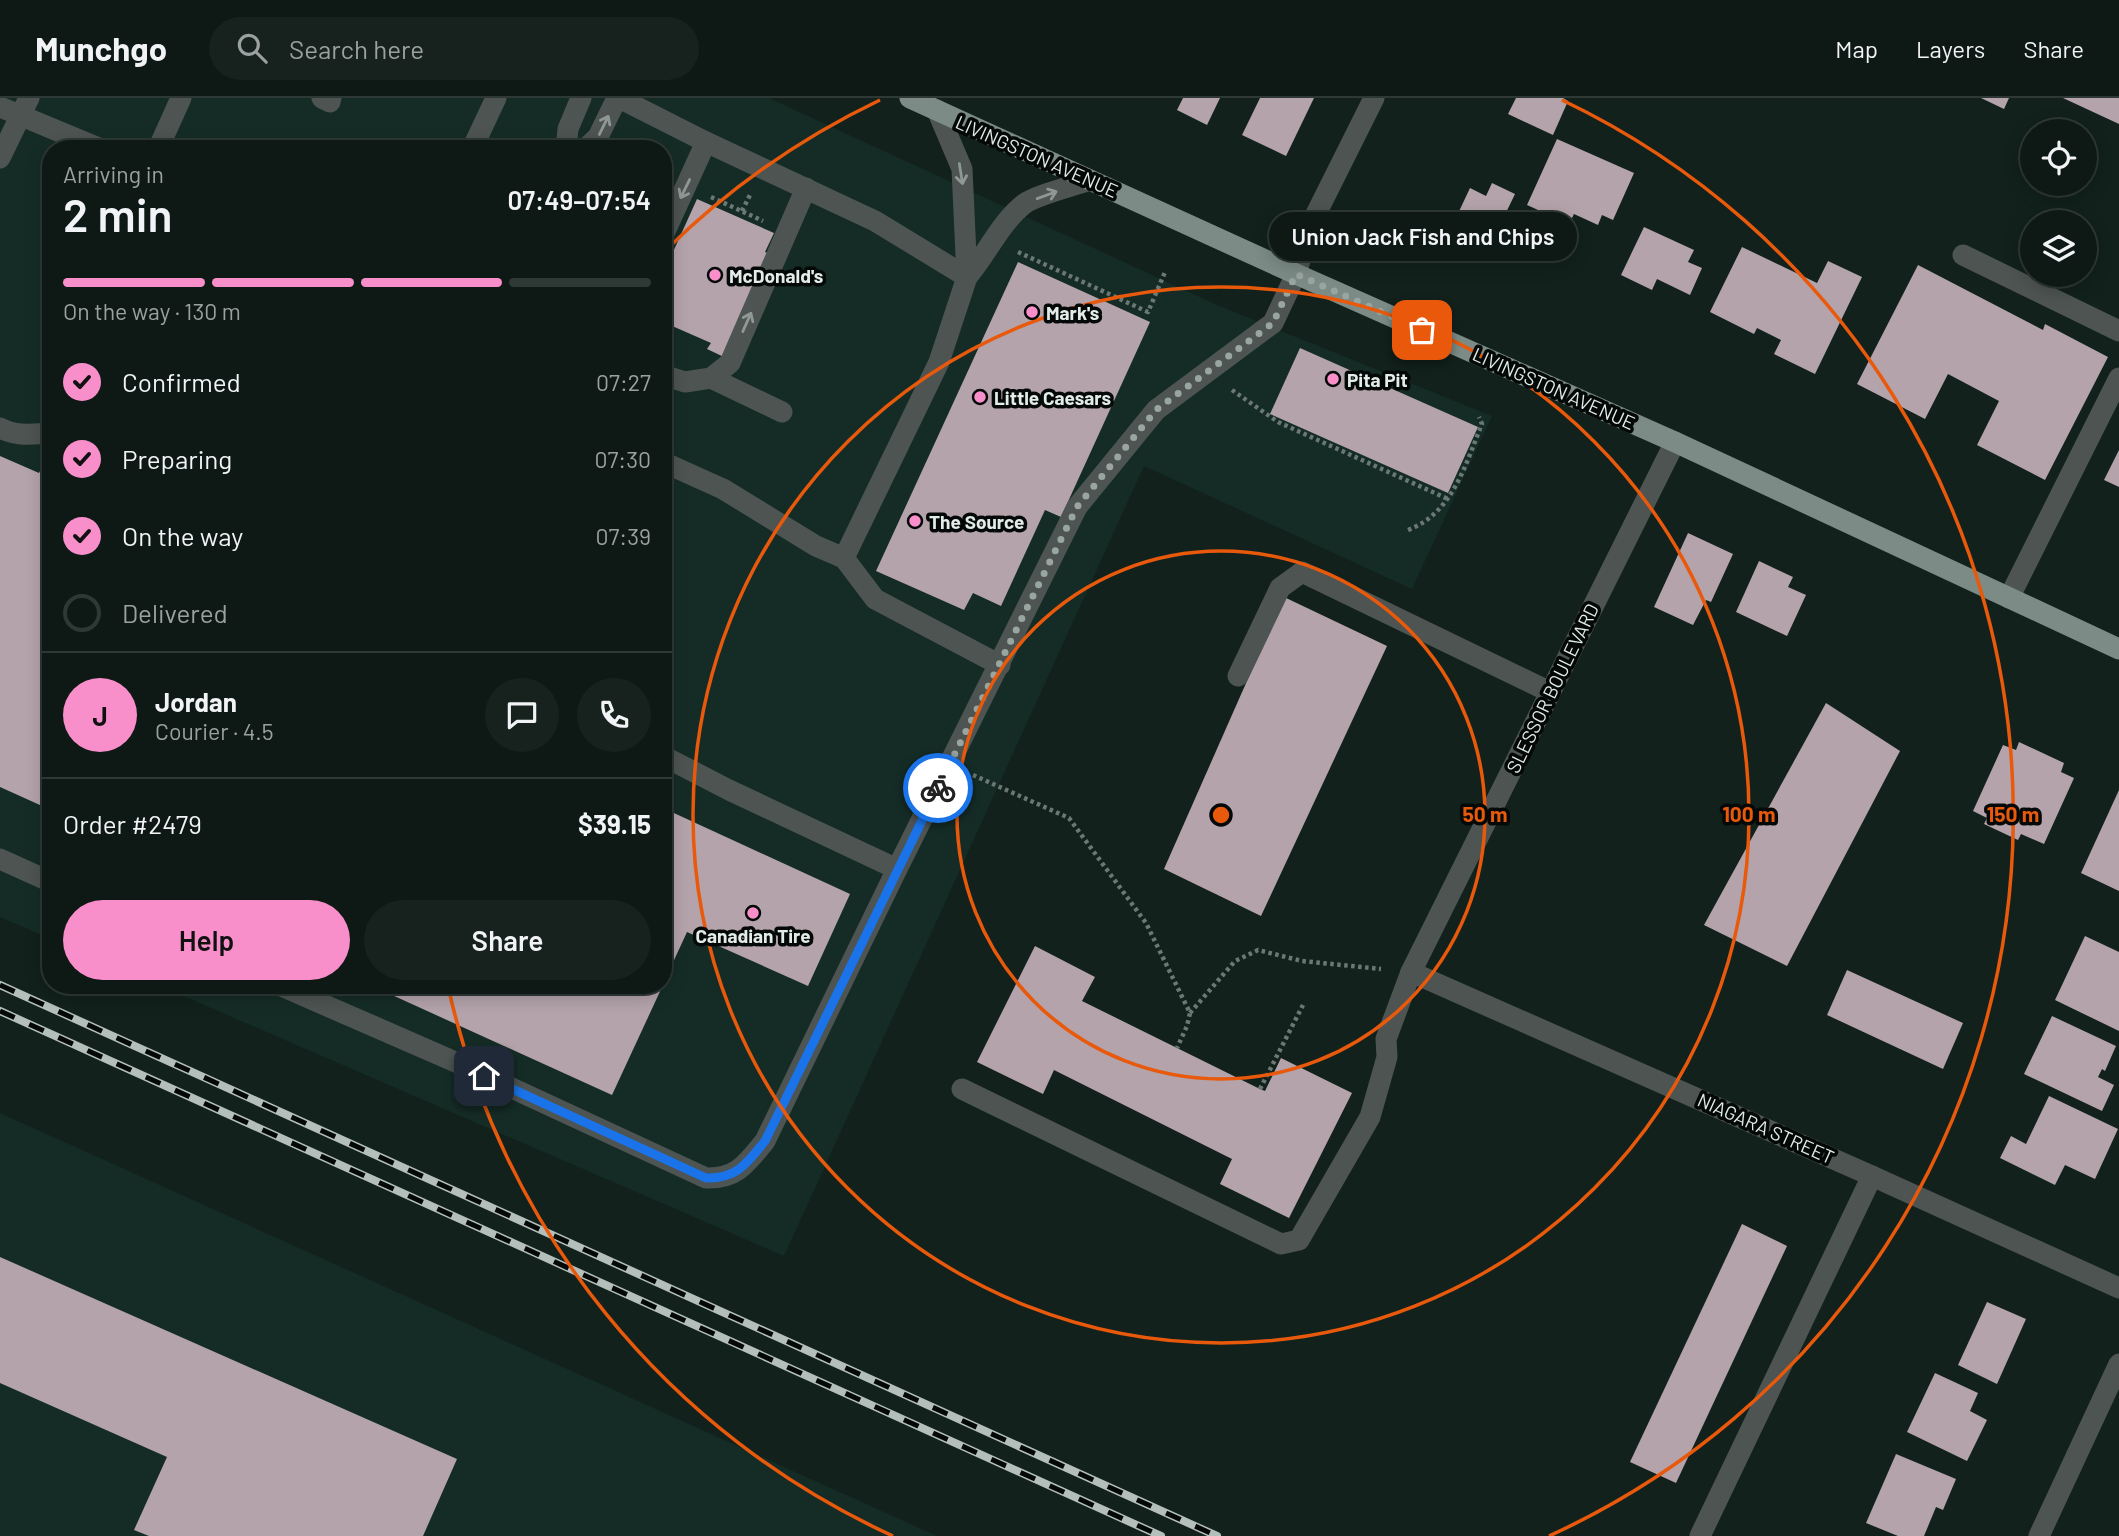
<!DOCTYPE html>
<html lang="en">
<head>
<meta charset="utf-8">
<style>
  body { margin:0; font-family:Barlow,sans-serif; background:#17221e; color:#f1f3f6; height:100vh; display:flex; flex-direction:column; font-size:26px; white-space:nowrap }
  * { box-sizing:border-box; margin:0 }
  p { font-size:23px; color:#9ba0a0 }
  .icon { flex:none; width:38px; height:38px; fill:none; stroke:currentColor; stroke-width:2; stroke-linecap:round; stroke-linejoin:round }
  .map { position:relative; flex:1; overflow:hidden }
  .sheet { position:absolute; left:42px; top:42px; width:630px; height:854px; display:flex; flex-direction:column; background:#0e1915; border-radius:28px; box-shadow:0 4px 18px #0003,0 0 0 2px #2e3834 }
  .sheet>* { flex:none }
  .tools { position:absolute; left:2020px; top:21px; display:grid; gap:14px }
  .tools a { display:grid; place-items:center; width:77px; height:77px; border-radius:50%; background:#0e1915; box-shadow:0 4px 18px #0003,0 0 0 2px #2e3834; font-size:35px }
  .pin { position:absolute; display:grid; place-items:center; width:60px; height:60px; color:#fff; margin:-30px; border-radius:14px; box-shadow:0 4px 10px #0006 }
  .courier { position:absolute; display:grid; place-items:center; width:70px; height:70px; margin:-35px; border:5px solid #1a73e8; border-radius:50%; background:#fff; color:#222; box-shadow:0 2px 9px #0007 }
  .bubble { position:absolute; height:49px; border-radius:24px; background:#0e1915; box-shadow:0 4px 18px #0003,0 0 0 2px #2e3834; font-size:23px; font-weight:600; line-height:49px; text-align:center }
  .overview em { font-style:normal; font-weight:600 }
  .overview div { display:flex; flex-direction:column-reverse }
  .overview { display:flex; align-items:center; justify-content:space-between; height:119px; padding:0 21px }
  h1 { font-size:46px; font-weight:600; line-height:52px }
  .bar { display:grid; grid-template-columns:repeat(4,1fr); gap:10px 7px; align-content:center; height:84px; padding:0 21px }
  .bar i { height:9px; border-radius:5px; background:#2e3834 }
  .bar .selected { background:#f98fca }
  .bar p { grid-column:span 4 }
  .line { display:flex; align-items:center; gap:18px; padding:0 21px; border-top:2px solid #2e3834 }
  .line div { flex:1 }
  .round { display:grid; place-items:center; flex:none; width:74px; height:74px; border-radius:37px; background:#17221e }
  ol { padding:0 21px; list-style:none }
  li { display:flex; align-items:center; gap:21px; height:77px }
  li p { margin-inline-start:auto }
  li .icon { padding:7px; border-radius:50%; background:#f98fca; color:#111; stroke-width:4 }
  li:last-child { color:#9ba0a0 }
  li i { width:38px; height:38px; border:4px solid #2e3834; border-radius:50% }
  .button { display:flex; gap:14px; margin-top:auto; padding:14px 21px }
  .button a { flex:1; height:80px; border-radius:42px; background:#f98fca; color:#111; font-size:28px; font-weight:600; line-height:80px; text-align:center }
  .button a+a { background:#17221e; color:#f1f3f6 }
  header { display:flex; align-items:center; gap:42px; box-sizing:border-box; height:98px; padding:0 35px; background:#0e1915; border-bottom:2px solid #2e3834 }
  header strong { font-size:33px }
  nav { display:flex; gap:38px; margin-inline-start:auto; font-size:24px }
  .search { width:490px; height:63px; background:#17221e; display:flex; align-items:center; gap:18px; box-sizing:border-box; padding:0 24px; border-radius:38px; color:#9ba0a0; font-size:26px }
  .map>svg:first-child { display:block }
</style>
</head>
<body>
<header>
<strong>Munchgo</strong>
<div class="search"><svg class="icon" aria-label="search" viewBox="0 0 24 24"><circle cx="10" cy="10" r="6"/><path d="M15 15l6 6"/></svg>Search here</div>
<nav><a>Map</a><a>Layers</a><a>Share</a></nav>
</header>
<div class="map">
<svg width="2119" height="1438" viewBox="0 0 2119 1438">
  <rect width="100%" height="100%" fill="#12211c"/>
  <g fill="#152c26">
    <polygon points="0,0 769,0 1217,207 1492,318 1412,491 1144,368 784,1158 158,887 663,887 663,51 51,51 51,841 0,819"/>
    <polygon points="0,1015 937,1438 0,1438"/>
  </g>
  <g fill="#b4a3ab">
    <polygon points="1183,0 1220,0 1207,27 1177,12"/>
    <polygon points="1260,0 1314,0 1286,58 1242,37"/>
    <polygon points="1516,0 1563,0 1568,3 1553,37 1508,16"/>
    <polygon points="1981,0 2009,0 2004,11"/>
    <polygon points="2063,0 2119,0 2119,26"/>
    <polygon points="1557,41 1634,75 1613,122 1602,117 1598,127 1574,116 1569,126 1527,107"/>
    <polygon points="1492,85 1515,96 1487,154 1460,140 1465,129 1454,124 1470,90 1486,98"/>
    <polygon points="697,101 774,135 765,154 773,157 726,260 707,251 711,245 663,224 663,176"/>
    <polygon points="1644,129 1694,152 1688,164 1702,170 1690,197 1657,181 1652,192 1621,177"/>
    <polygon points="1742,149 1817,185 1828,163 1862,179 1815,276 1774,256 1781,242 1757,230 1754,236 1710,214"/>
    <polygon points="1018,164 1150,224 1061,419 1045,412 1001,508 973,495 964,512 876,473"/>
    <polygon points="1918,167 2043,232 2045,226 2108,259 2045,382 1977,347 1999,303 1948,276 1925,321 1857,286"/>
    <polygon points="1300,250 1478,329 1448,395 1270,316"/>
    <polygon points="2119,352 2119,389 2104,382"/>
    <polygon points="0,358 39,375 42,369 51,374 51,712 0,689"/>
    <polygon points="1688,435 1733,456 1711,504 1706,502 1693,527 1654,509"/>
    <polygon points="1759,463 1793,479 1788,489 1806,497 1787,538 1736,514"/>
    <polygon points="1284,499 1387,548 1261,818 1164,771"/>
    <polygon points="1826,605 1900,653 1787,868 1704,827"/>
    <polygon points="2019,644 2064,665 2061,674 2074,680 2044,746 2021,736 2018,742 1984,726 1987,720 1973,713 2003,647 2016,652"/>
    <polygon points="2119,692 2119,793 2081,775"/>
    <polygon points="663,710 850,796 808,888 687,834 663,886"/>
    <polygon points="2085,838 2119,854 2119,933 2055,902"/>
    <polygon points="1035,848 1095,879 1082,903 1260,991 1265,993 1281,960 1352,995 1289,1120 1220,1086 1232,1061 1054,972 1043,996 977,964"/>
    <polygon points="1847,872 1963,925 1943,971 1827,917"/>
    <polygon points="370,887 663,887 612,997"/>
    <polygon points="2052,918 2116,948 2105,973 2102,971 2098,979 2114,987 2102,1013 2024,976"/>
    <polygon points="2049,998 2118,1031 2095,1081 2065,1067 2055,1087 2000,1060 2011,1038 2026,1046"/>
    <polygon points="1742,1126 1787,1148 1676,1385 1630,1364"/>
    <polygon points="0,1159 457,1361 423,1438 149,1438 134,1432 167,1359 0,1285"/>
    <polygon points="1987,1204 2026,1221 1997,1286 1958,1267"/>
    <polygon points="1935,1275 1978,1295 1970,1313 1987,1322 1967,1363 1907,1334"/>
    <polygon points="1896,1356 1956,1381 1943,1412 1936,1409 1924,1438 1898,1438 1866,1425"/>
  </g>
  <g fill="none" stroke-linecap="round" stroke-linejoin="round">
    <g stroke="#6b7874" stroke-width="4.5" stroke-dasharray="3.5 3.5" stroke-linecap="butt">
      <polyline points="711,99 763,123"/>
      <polyline points="742,113 751,95"/>
      <polyline points="1018,154 1148,214 1165,174"/>
      <polyline points="1232,292 1278,324 1448,401"/>
      <path d="M 1408,432 C 1453,415 1465,367 1482,326 L 1479,319"/>
      <polyline points="973,677 1069,720 1146,825 1190,915 1187,928 1177,950"/>
      <polyline points="1190,915 1235,863 1258,852 1302,863 1381,871"/>
      <polyline points="1260,991 1303,907"/>
    </g>
    <g stroke="#4d5452" stroke-width="21">
      <polyline points="322,0 330,4 331,0"/>
      <polyline points="619,0 706,44 875,123 967,179"/>
      <polyline points="0,9 101,51"/>
      <polyline points="158,51 181,0"/>
      <polyline points="472,51 496,0"/>
      <polyline points="566,51 568,31 581,0"/>
      <polyline points="585,51 598,39 617,0"/>
      <polyline points="0,60 29,0"/>
      <polyline points="663,138 706,44"/>
      <polyline points="1963,157 2119,233"/>
      <path d="M 967,179 C 987,156 1000,125 1024,106 C 1036,97 1074,88 1090,82"/>
      <polyline points="663,277 685,284 711,280 730,265 806,90"/>
      <polyline points="711,280 782,314"/>
      <path d="M 0,330 C 17,339 33,336 51,335"/>
      <polyline points="663,364 723,391 816,448 844,460 875,501 1000,567"/>
      <polyline points="844,460 939,264 967,179 962,71 937,12"/>
      <polyline points="2009,500 2119,280"/>
      <polyline points="1238,578 1280,490 1302,474 1550,594"/>
      <polyline points="663,658 729,692 897,771 1077,409 1156,312 1273,225 1296,176 1311,126 1374,0"/>
      <polyline points="0,761 51,784"/>
      <polyline points="1411,874 1872,1078 2119,1190"/>
      <path d="M 279,887 L 460,966 L 706,1080 C 737,1081 747,1065 765,1043 L 897,771"/>
      <polyline points="962,991 1281,1146 1299,1142 1370,1019 1387,959 1386,941 1411,874 1675,344"/>
      <polyline points="1700,1438 1872,1078"/>
      <polyline points="2039,1438 2119,1266"/>
    </g>
    <polyline stroke="#7c8b86" stroke-width="21" points="910,0 1296,176 1675,344 2119,551"/>
    <defs>
      <g id="rail">
        <polyline points="0,887 1217,1438"/>
        <polyline points="0,913 1161,1438"/>
      </g>
    </defs>
    <use href="#rail" stroke="#b4bfbc" stroke-width="8"/>
    <use href="#rail" stroke="#040907" stroke-width="5" stroke-dasharray="16" stroke-linecap="butt"/>
  </g>
  <defs><path id="oneway-shaft" d="M-6 0H5M1.5-3L5.5 0L1.5 3" fill="none" stroke-width="1.6" stroke-linecap="round" stroke-linejoin="round" transform="scale(1.75)"/></defs>
  <g stroke="#909896">
    <use href="#oneway-shaft" transform="translate(604 27) rotate(-64)"/>
    <use href="#oneway-shaft" transform="translate(961 76) rotate(81)"/>
    <use href="#oneway-shaft" transform="translate(685 91) rotate(116)"/>
    <use href="#oneway-shaft" transform="translate(1047 97) rotate(-20)"/>
    <use href="#oneway-shaft" transform="translate(747 224) rotate(-66)"/>
  </g>
  <g fill="none" stroke-linecap="round" stroke-linejoin="round">
    <polyline stroke="#99a5a1" stroke-width="7" stroke-dasharray="0 12.6" points="938,690 1077,409 1156,312 1273,225 1296,176 1422,232"/>
    <path stroke="#1a73e8" stroke-width="9" d="M 484,978 L 706,1080 C 737,1081 747,1065 765,1043 L 938,690"/>
  </g>
  <g fill="none" stroke="#e8590c" stroke-width="3.5">
    <circle cx="1221" cy="717" r="264"/>
    <circle cx="1221" cy="717" r="528"/>
    <path d="M893 1438A792 792 0 0 1 448 888M666 152A792 792 0 0 1 880 2M1562 2A792 792 0 0 1 1549 1438"/>
  </g>
  <g fill="#f98fca" stroke="#040907" stroke-width="2.5">
    <circle cx="715" cy="177" r="7"/>
    <circle cx="1032" cy="214" r="7"/>
    <circle cx="1333" cy="281" r="7"/>
    <circle cx="980" cy="299" r="7"/>
    <circle cx="915" cy="423" r="7"/>
    <circle cx="753" cy="815" r="7"/>
  </g>
  <g text-anchor="middle" dominant-baseline="central" stroke-width="7" stroke-linejoin="round" paint-order="stroke">
    <g font-size="19" fill="#e2ece9" stroke="#040907">
      <text transform="translate(1037 58) rotate(24)">LIVINGSTON AVENUE</text>
      <text transform="translate(1554 290) rotate(24)">LIVINGSTON AVENUE</text>
      <text transform="translate(1552 590) rotate(-64)">SLESSOR BOULEVARD</text>
      <text transform="translate(1766 1030) rotate(24)">NIAGARA STREET</text>
    </g>
    <g font-size="19" font-weight="bold" fill="#e2ece9" stroke="#040907" text-anchor="start">
      <text x="729" y="177">McDonald's</text>
      <text x="1046" y="214">Mark's</text>
      <text x="1347" y="281">Pita Pit</text>
      <text x="994" y="299">Little Caesars</text>
      <text x="929" y="423">The Source</text>
      <text x="753" y="837" text-anchor="middle">Canadian Tire</text>
    </g>
  </g>
  <circle cx="1221" cy="717" r="10" fill="#e8590c" stroke="#040907" stroke-width="3.5"/>
  <g font-size="21" text-anchor="middle" font-weight="bold" fill="#e8590c" stroke="#040907" stroke-width="7" stroke-linejoin="round" paint-order="stroke">
    <text x="1485" y="724">50 m</text>
    <text x="1749" y="724">100 m</text>
    <text x="2013" y="724">150 m</text>
  </g>
</svg>
<div class="tools">
<a><svg class="icon" aria-label="locate" viewBox="0 0 24 24"><circle cx="12" cy="12" r="6"/><path d="M12 2v4M12 18v4M2 12h4M18 12h4"/></svg></a>
<a><svg class="icon" aria-label="layers" viewBox="0 0 24 24"><path d="M12 4l9 5-9 5-9-5zM3 14l9 5 9-5"/></svg></a>
</div>
<div class="pin" style="left:1422px;top:232px;background:#ea580c"><svg class="icon" aria-label="bag" viewBox="0 0 24 24"><path d="M5 8h14l-1 12H6zM9 8a3 3 0 0 1 6 0"/></svg></div>
<div class="pin" style="left:484px;top:978px;background:#1f2937"><svg class="icon" aria-label="home" viewBox="0 0 24 24"><path d="M3 11l9-7 9 7M6 9v11h12V9"/></svg></div>
<div class="courier" style="left:938px;top:690px"><svg class="icon" aria-label="bike" viewBox="0 0 24 24"><circle cx="6" cy="16" r="4"/><circle cx="18" cy="16" r="4"/><path d="M6 16l4-8h5l3 8M10 8l3 8H6M13 5h3"/></svg></div>
<div class="bubble" style="left:1269px;top:114px;width:308px">Union Jack Fish and Chips</div>
<section class="sheet">
<div class="overview"><div><h1>2 min</h1><p>Arriving in</p></div><em>07:49–07:54</em></div>
<div class="bar"><i class="selected"></i><i class="selected"></i><i class="selected"></i><i></i><p>On the way · 130 m</p></div>
<ol>
<li><svg class="icon" aria-label="check" viewBox="0 0 24 24"><path d="M5 12l5 5 9-10"/></svg>Confirmed<p>07:27</p></li>
<li><svg class="icon" aria-label="check" viewBox="0 0 24 24"><path d="M5 12l5 5 9-10"/></svg>Preparing<p>07:30</p></li>
<li><svg class="icon" aria-label="check" viewBox="0 0 24 24"><path d="M5 12l5 5 9-10"/></svg>On the way<p>07:39</p></li>
<li><i></i>Delivered</li>
</ol>
<div class="line" style="height:126px"><b class="round" style="background:#f98fca;color:#111">J</b><div><b>Jordan</b><p>Courier · 4.5</p></div><a class="round"><svg class="icon" aria-label="chat" viewBox="0 0 24 24"><path d="M4 5h16v11H9l-5 4z"/></svg></a><a class="round"><svg class="icon" aria-label="phone" viewBox="0 0 24 24"><path d="M5 4h4l2 5-3 2q2 4 5 5l2-3 5 2v4C11 20 4 13 5 4z"/></svg></a></div>
<div class="line" style="height:91px"><div>Order #2479</div><b>$39.15</b></div>
<div class="button"><a>Help</a><a>Share</a></div>
</section>
</div>
</body>
</html>
